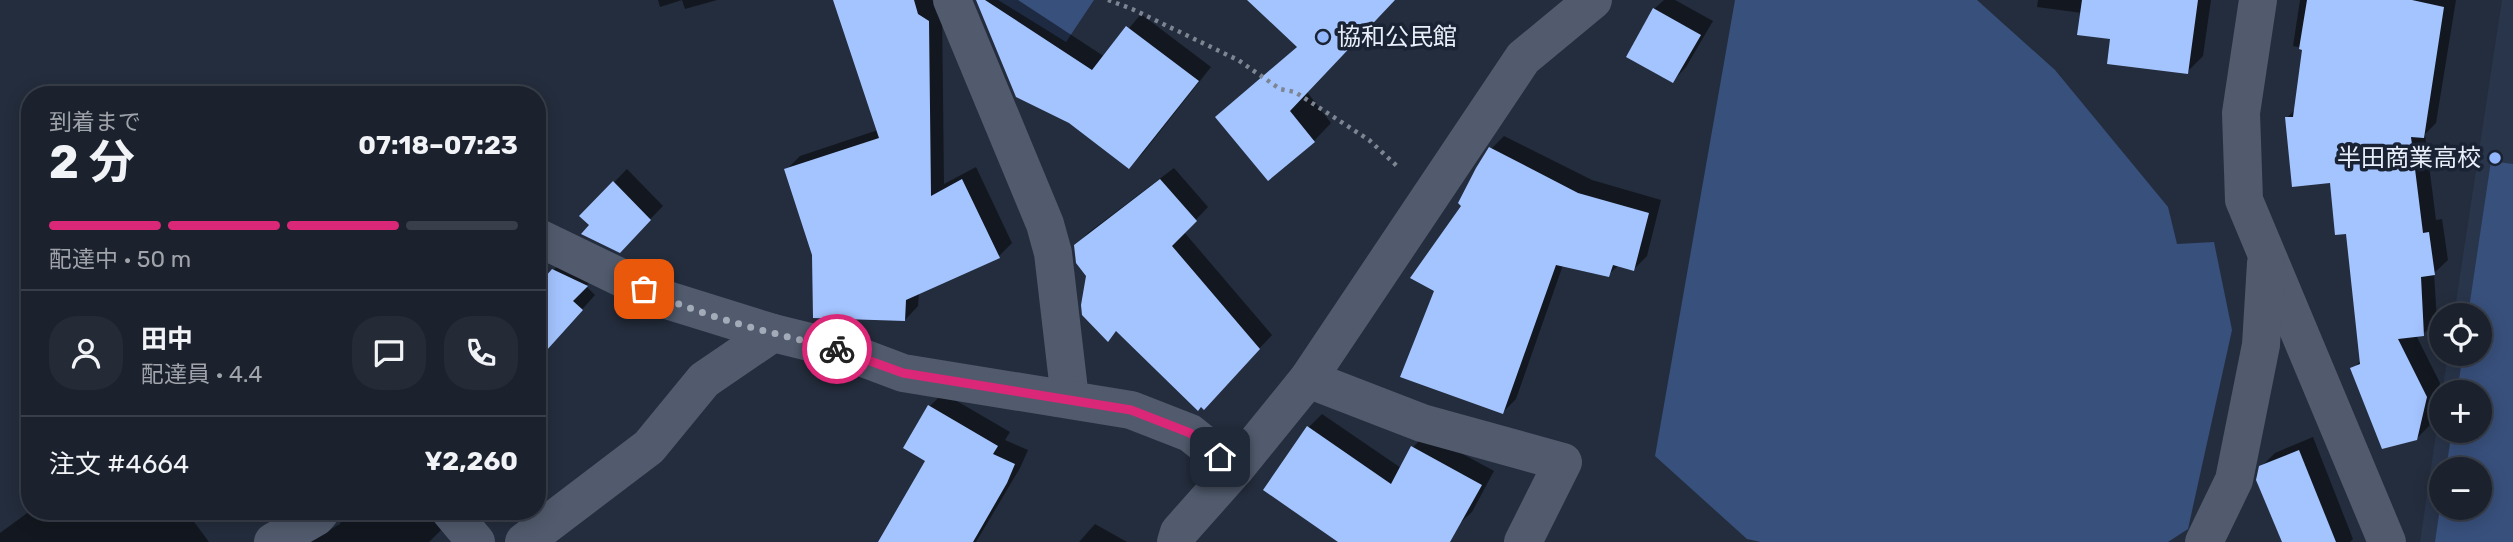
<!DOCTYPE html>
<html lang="ja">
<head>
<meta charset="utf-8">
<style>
  body { margin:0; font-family:Rubik,"Noto Sans JP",sans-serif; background:#242a36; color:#f1f3f6; height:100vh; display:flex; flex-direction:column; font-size:26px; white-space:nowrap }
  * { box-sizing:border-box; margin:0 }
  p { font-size:23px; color:#a0a4aa }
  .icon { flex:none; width:38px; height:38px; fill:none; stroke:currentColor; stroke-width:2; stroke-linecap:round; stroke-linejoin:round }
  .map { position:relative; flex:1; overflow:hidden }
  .panel { position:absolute; left:21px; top:86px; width:525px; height:434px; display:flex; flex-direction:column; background:#1b222e; border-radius:28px; box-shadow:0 4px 18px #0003,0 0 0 2px #393f4a }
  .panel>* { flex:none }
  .tools { position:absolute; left:2429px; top:303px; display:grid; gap:14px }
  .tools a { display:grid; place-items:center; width:63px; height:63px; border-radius:50%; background:#1b222e; box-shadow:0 4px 18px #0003,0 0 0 2px #393f4a; font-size:35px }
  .pin { position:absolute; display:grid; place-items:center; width:60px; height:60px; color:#fff; margin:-30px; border-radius:14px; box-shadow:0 4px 10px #0006 }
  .courier { position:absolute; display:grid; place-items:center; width:70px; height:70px; margin:-35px; border:5px solid #db2777; border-radius:50%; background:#fff; color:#222; box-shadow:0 2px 9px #0007 }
  .overview em { font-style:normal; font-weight:700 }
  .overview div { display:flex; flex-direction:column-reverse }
  .overview { display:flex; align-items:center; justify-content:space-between; height:119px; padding:0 28px }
  h1 { font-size:46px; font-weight:700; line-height:52px }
  .bar { display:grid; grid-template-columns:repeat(4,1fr); gap:10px 7px; align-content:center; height:84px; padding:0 28px }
  .bar i { height:9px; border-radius:5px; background:#393f4a }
  .bar .current { background:#db2777 }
  .bar p { grid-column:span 4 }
  .line { display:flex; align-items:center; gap:18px; padding:0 28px; border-top:2px solid #393f4a }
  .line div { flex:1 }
  .round { display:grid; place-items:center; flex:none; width:74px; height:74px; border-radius:28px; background:#242a36 }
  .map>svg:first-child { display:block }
</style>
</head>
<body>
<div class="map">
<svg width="2513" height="542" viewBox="0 0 2513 542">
  <rect width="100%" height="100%" fill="#242d3d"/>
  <path fill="#29354b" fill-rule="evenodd" d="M 2502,0 L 2513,0 L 2513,542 L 2420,542 L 2441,400 L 2441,430 L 2480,430 L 2480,392 L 2442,392 L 2448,354 L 2480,354 L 2480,315 L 2454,315 ZM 2441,469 L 2480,469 L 2480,508 L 2441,508 Z"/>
  <g fill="#38507c">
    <polygon points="998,0 1094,0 1066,42"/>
    <polygon points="1735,0 1977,0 2055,70 2168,207 2177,244 2214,242 2232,330 2188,529 2168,542 1761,542 1747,539 1655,456"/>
    <polygon points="2491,161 2513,164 2513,542 2435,542 2441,501 2441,508 2480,508 2480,469 2446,469 2452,431 2480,430 2480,392 2457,392 2463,354 2480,354 2480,315 2468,315"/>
  </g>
  <g fill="#0007">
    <polygon points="658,0 717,0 685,9 682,0 660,7"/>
    <polygon points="835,0 932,0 942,7 944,184 976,167 1012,243 999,256 919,292 918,306 905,320 814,254 786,170 800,156 878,130"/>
    <polygon points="978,0 1018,0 1105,57 1141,14 1211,67 1143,153 1129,167"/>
    <polygon points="1250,0 1394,0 1307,92 1331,123 1314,141 1217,117 1298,46"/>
    <polygon points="1664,0 1675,0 1713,21 1686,67 1673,81 1654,9"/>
    <polygon points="2038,0 2211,0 2203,56 2187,72 2112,38 2082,13 2037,7"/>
    <polygon points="2300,0 2456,0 2436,123 2425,134 2436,220 2442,219 2448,260 2434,273 2437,321 2423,334 2416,335 2440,383 2430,425 2416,439 2353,369 2361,360 2348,232 2332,181 2287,118 2296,108 2304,48 2293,46"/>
    <polygon points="1504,136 1592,180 1661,200 1647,256 1634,269 1619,265 1608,275 1563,265 1516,399 1503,412 1436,290 1463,205 1491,149"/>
    <polygon points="1174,168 1208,207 1184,232 1272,335 1216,395 1117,330 1108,339 1088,276 1075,246 1088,233"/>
    <polygon points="627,169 663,206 619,251 581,216"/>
    <polygon points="567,256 599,272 586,286 595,295 537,360 542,273 548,276"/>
    <polygon points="943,393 1010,432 1005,440 1028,450 1020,468 976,542 880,542 927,461 930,406"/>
    <polygon points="1322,414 1401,468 1413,447 1426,434 1494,471 1472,512 1457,526 1449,542 1341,542 1265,489 1309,427"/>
    <polygon points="2313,437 2353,539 2350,542 2284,542 2261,467 2275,453"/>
    <polygon points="30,511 186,511 209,542 0,542 0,533"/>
    <polygon points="344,511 429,511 444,527 429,542 309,542 340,524"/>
    <polygon points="1095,524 1127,542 1079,542"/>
  </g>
  <g fill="#a4c4ff">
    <polygon points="833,0 914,0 918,14 929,21 931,196 962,179 1000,258 906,300 905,321 813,318 812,255 784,169 879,138"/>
    <polygon points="976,0 985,0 1092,70 1126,26 1199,81 1129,169 1069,123 1016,97"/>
    <polygon points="1247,0 1395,0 1290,111 1315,142 1268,181 1215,117 1297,47"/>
    <polygon points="2082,0 2198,0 2188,74 2107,64 2110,39 2077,35"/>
    <polygon points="2307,0 2412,0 2444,7 2424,138 2411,137 2423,233 2429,232 2435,275 2421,277 2424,336 2398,339 2427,397 2417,440 2382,449 2350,368 2360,364 2346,234 2335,235 2330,183 2292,187 2285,117 2293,117 2302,50 2299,49"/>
    <polygon points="1653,8 1701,35 1673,83 1626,57"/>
    <polygon points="1489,147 1578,193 1649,213 1634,271 1613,265 1609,277 1556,265 1503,414 1400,377 1434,291 1410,278 1461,206 1458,203 1476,168"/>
    <polygon points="1160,179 1197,221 1172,246 1260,349 1204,410 1201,407 1198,411 1116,331 1108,342 1082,315 1081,305 1086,276 1076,263 1074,245"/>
    <polygon points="613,181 651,220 620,253 581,234 589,225 579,216"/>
    <polygon points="537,267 546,276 552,269 588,286 573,301 583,310 537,361"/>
    <polygon points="928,405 998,446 993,454 1015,464 1007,483 973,542 878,542 925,461 903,448"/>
    <polygon points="1307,426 1391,484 1411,446 1482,485 1450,542 1338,542 1263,490"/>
    <polygon points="2299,450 2336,542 2282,542 2256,480 2259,466"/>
  </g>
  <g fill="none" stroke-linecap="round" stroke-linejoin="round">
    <polyline stroke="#7d8593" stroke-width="4.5" stroke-dasharray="3.5 5" stroke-linecap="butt" points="1108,0 1132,9 1238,60 1280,89 1295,92 1369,140 1398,167"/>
    <g stroke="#515b6d" stroke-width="38">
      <polyline points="952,0 1045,224 1053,253 1070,399"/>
      <polyline points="2258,0 2241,113 2244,200 2387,542"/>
      <polyline points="537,237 667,300 773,333 842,350 903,373 1131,410 1190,433 1235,469"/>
      <polyline points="1308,379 1422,423 1563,462 1523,542"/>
      <polyline points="450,511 476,542"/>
      <polyline points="273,542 316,517 321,511"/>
      <polyline points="524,542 649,447 704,380 773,333"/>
      <polyline points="1176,542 1179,532 1235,469 1308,379 1523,58 1593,0"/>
      <polyline points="2204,542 2234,480 2261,345 2266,263"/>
    </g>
  </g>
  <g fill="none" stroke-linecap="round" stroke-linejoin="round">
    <path stroke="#a4abb8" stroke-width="7" stroke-dasharray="0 12.6" d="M 644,289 C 704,318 773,333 837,349"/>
    <polyline stroke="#db2777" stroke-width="9" points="837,349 903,373 1131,410 1190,433 1220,457"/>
  </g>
  <g fill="#92b7fd" stroke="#1a2333" stroke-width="2.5">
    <circle cx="1323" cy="37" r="7"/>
    <circle cx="2495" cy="158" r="7"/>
  </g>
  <g text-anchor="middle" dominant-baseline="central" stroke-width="7" stroke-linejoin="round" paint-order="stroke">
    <g font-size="24" fill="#e9effa" stroke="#1a2333" text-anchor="start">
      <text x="1337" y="37">協和公民館</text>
      <text x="2481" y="158" text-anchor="end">半田商業高校</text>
    </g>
  </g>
</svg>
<div class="tools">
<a><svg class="icon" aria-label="locate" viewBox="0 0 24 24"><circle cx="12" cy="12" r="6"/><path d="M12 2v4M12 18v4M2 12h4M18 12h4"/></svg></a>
<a>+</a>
<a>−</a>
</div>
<div class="pin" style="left:644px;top:289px;background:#ea580c"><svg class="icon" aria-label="bag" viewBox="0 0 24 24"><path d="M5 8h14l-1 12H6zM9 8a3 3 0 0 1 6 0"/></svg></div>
<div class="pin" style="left:1220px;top:457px;background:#1f2937"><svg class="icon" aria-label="home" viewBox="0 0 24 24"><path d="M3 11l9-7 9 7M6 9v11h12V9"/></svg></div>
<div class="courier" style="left:837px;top:349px"><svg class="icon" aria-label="bike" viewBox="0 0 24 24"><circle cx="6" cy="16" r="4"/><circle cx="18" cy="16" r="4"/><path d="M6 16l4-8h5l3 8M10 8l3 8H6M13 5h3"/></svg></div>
<section class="panel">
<div class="overview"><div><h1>2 分</h1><p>到着まで</p></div><em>07:18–07:23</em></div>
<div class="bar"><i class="current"></i><i class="current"></i><i class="current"></i><i></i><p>配達中 · 50 m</p></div>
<div class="line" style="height:126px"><a class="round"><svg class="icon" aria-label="person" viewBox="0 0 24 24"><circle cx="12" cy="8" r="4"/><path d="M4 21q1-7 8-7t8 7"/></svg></a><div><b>田中</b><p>配達員 · 4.4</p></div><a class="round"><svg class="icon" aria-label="chat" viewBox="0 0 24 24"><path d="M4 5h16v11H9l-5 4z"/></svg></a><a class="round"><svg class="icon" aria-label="phone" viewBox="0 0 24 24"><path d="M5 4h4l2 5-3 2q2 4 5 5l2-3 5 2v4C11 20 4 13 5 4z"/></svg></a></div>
<div class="line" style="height:91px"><div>注文 #4664</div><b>¥2,260</b></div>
</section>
</div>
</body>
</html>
